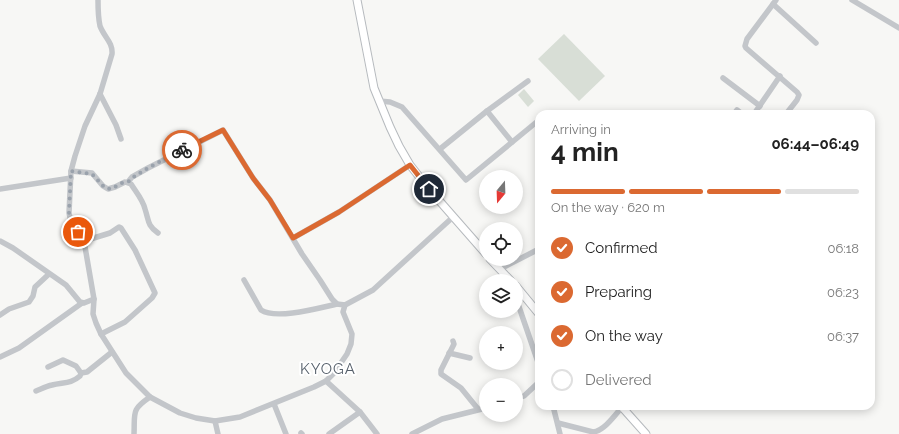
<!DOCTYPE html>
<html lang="en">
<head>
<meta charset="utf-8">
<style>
  body { margin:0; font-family:Raleway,sans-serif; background:#f6f6f6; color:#222; height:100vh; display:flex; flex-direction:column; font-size:15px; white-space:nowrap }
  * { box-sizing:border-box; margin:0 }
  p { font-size:13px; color:#767676 }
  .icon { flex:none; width:22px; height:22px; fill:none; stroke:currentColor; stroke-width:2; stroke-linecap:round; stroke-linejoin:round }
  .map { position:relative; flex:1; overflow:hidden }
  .sheet { position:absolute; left:535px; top:110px; width:340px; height:300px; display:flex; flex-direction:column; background:#fff; border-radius:12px; box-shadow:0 2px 10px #0003 }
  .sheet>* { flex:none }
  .needle { width:26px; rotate:199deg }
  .tools { position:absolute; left:479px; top:170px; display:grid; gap:8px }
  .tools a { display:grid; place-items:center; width:44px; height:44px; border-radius:50%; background:#fff; box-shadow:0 2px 10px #0003; font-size:20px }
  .pin { position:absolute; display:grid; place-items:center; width:34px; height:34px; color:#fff; margin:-17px; border:2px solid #fff; border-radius:50%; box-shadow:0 1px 4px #0007 }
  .courier { position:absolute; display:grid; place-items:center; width:40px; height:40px; margin:-20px; border:3px solid #db6931; border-radius:50%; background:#fff; color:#222; box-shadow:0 1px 5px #0007 }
  .summary em { font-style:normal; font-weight:700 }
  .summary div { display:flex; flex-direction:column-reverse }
  .summary { display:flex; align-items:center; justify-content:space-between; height:68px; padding:0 16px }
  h1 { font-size:26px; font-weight:700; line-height:30px }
  .bar { display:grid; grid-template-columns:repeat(4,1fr); gap:6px 4px; align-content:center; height:48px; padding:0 16px }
  .bar i { height:5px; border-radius:3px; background:#e0e0e0 }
  .bar .active { background:#db6931 }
  .bar p { grid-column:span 4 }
  ol { padding:0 16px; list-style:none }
  li { display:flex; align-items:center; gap:12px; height:44px }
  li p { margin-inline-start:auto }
  li .icon { padding:4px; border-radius:50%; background:#db6931; color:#fff; stroke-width:4 }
  li:last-child { color:#767676 }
  li i { width:22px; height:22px; border:2px solid #e0e0e0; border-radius:50% }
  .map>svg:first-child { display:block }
</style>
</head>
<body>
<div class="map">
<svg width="899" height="434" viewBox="0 0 899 434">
  <rect width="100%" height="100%" fill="#f7f7f5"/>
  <g fill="#d8ded6">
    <polygon points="564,34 605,76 579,101 538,59"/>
    <polygon points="524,89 534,101 528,107 518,95"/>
  </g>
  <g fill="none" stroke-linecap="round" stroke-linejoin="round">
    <defs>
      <g id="major">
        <polyline points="357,0 374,88 390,127 399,146 410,165 429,189 486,254"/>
        <polyline points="490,259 511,281"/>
        <polyline points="516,286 539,314"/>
        <polyline points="621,406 646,434"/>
      </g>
    </defs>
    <use href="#major" stroke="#b6babe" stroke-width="9"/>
    <g stroke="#c3c6ca" stroke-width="5.5">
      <path d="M 98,0 C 98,8 98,17 100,26 C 104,37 113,42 112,54 L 100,94 L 85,126 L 75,156 L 71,171 L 69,213 L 71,222 L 84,241 L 94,299 L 93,314 L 96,323 L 101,334 L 126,373 L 150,397 L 180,413 L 196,418 L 215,421 L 240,417 L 314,387 L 326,381 L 334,373 L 347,354 L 351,344 L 352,334 L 343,312 L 345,305 L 373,290 L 453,217"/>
      <polyline points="776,0 747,39 745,46 746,48 797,92 799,95 797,100 786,114"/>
      <polyline points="852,0 899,28"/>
      <polyline points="773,4 816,43"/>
      <polyline points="723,78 760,106"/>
      <polyline points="100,94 116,125 121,139"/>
      <polyline points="379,101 390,102 402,107 466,180 539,120"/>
      <polyline points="487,111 512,142"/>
      <polyline points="734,114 737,110 742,114"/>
      <polyline points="754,114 780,76"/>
      <polyline points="440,149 487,111 528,81"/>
      <path d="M 71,171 L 92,173 L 103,186 L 108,189 L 115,187 L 125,182 L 131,184 C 136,192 143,200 145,209 C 149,221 147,225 158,233"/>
      <polyline points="128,182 132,177 148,168 223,130 253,178 270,200 302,254 320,280 332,299 337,304 345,305"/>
      <polyline points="0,189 71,178"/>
      <polyline points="293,238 339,212 410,165"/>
      <polyline points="0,241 13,248 66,285 80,302 84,303 94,299"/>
      <polyline points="84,241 110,233 119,227 121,228 135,250 155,293 152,298 125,322 101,334"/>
      <polyline points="500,269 539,249"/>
      <path d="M 244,280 L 261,310 C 276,320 319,308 337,304"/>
      <polyline points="520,290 517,301 539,365"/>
      <polyline points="0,315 9,309 29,302 33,296 35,287 49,274"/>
      <polyline points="453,341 454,344 441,370 441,374 461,388 478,409"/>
      <polyline points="449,353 470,358"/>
      <polyline points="0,357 19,348 82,303"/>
      <polyline points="48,367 63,360 76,366 81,373 87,372 112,352"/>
      <polyline points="326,381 360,412 377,434"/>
      <path d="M 36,391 C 41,389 47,386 52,385 C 63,382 71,384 80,376 L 81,373"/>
      <polyline points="516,399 524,396 539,382"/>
      <polyline points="274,404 286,434"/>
      <polyline points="553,406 560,434"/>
      <polyline points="215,421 218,434"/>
      <path d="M 558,423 L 593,432 C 604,431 615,415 622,407"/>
      <polyline points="301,433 302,434"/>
      <path d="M 134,434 C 135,412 131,410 150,397"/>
      <polyline points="329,434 360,412"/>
      <polyline points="412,434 442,419 486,408"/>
    </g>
    <use href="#major" stroke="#fff" stroke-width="7"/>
  </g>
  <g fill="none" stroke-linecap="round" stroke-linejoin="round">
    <polyline stroke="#9aa2ac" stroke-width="4" stroke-dasharray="0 7.2" points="78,232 71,222 69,213 71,171 92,174 105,188 111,189 122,183 128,182 132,178 148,168 182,150"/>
    <polyline stroke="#db6931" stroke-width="5" points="182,150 223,130 253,178 270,200 293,238 339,212 410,165 429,189"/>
  </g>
  <g text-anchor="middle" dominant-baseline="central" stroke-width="4" stroke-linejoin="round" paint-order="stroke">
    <g font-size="15" letter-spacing="1" fill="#555f6a" stroke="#fff">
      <text x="328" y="369">KYOGA</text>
    </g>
  </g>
</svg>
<div class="tools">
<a><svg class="needle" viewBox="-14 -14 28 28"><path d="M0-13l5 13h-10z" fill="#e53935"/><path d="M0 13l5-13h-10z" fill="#767676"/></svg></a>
<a><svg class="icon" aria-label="locate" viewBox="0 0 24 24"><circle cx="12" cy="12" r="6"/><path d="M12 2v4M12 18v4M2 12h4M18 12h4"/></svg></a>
<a><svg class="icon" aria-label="layers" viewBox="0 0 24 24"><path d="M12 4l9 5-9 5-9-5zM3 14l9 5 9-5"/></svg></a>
<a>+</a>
<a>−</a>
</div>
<div class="pin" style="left:78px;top:232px;background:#ea580c"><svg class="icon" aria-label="bag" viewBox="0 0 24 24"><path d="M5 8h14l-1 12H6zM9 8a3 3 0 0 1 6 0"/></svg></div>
<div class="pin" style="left:429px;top:189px;background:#1f2937"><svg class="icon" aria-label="home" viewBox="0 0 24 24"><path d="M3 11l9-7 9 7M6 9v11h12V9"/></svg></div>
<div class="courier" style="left:182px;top:150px"><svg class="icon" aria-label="bike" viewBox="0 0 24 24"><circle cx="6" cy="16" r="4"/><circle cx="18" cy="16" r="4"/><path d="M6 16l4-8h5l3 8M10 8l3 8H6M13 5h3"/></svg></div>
<section class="sheet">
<div class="summary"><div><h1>4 min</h1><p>Arriving in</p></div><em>06:44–06:49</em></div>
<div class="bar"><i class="active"></i><i class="active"></i><i class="active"></i><i></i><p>On the way · 620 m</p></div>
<ol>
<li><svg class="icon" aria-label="check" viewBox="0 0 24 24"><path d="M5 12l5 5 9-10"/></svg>Confirmed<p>06:18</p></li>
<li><svg class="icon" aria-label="check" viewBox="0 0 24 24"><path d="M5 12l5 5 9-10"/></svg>Preparing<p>06:23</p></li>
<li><svg class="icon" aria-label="check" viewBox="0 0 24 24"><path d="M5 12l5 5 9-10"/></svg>On the way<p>06:37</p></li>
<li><i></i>Delivered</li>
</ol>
</section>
</div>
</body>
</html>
